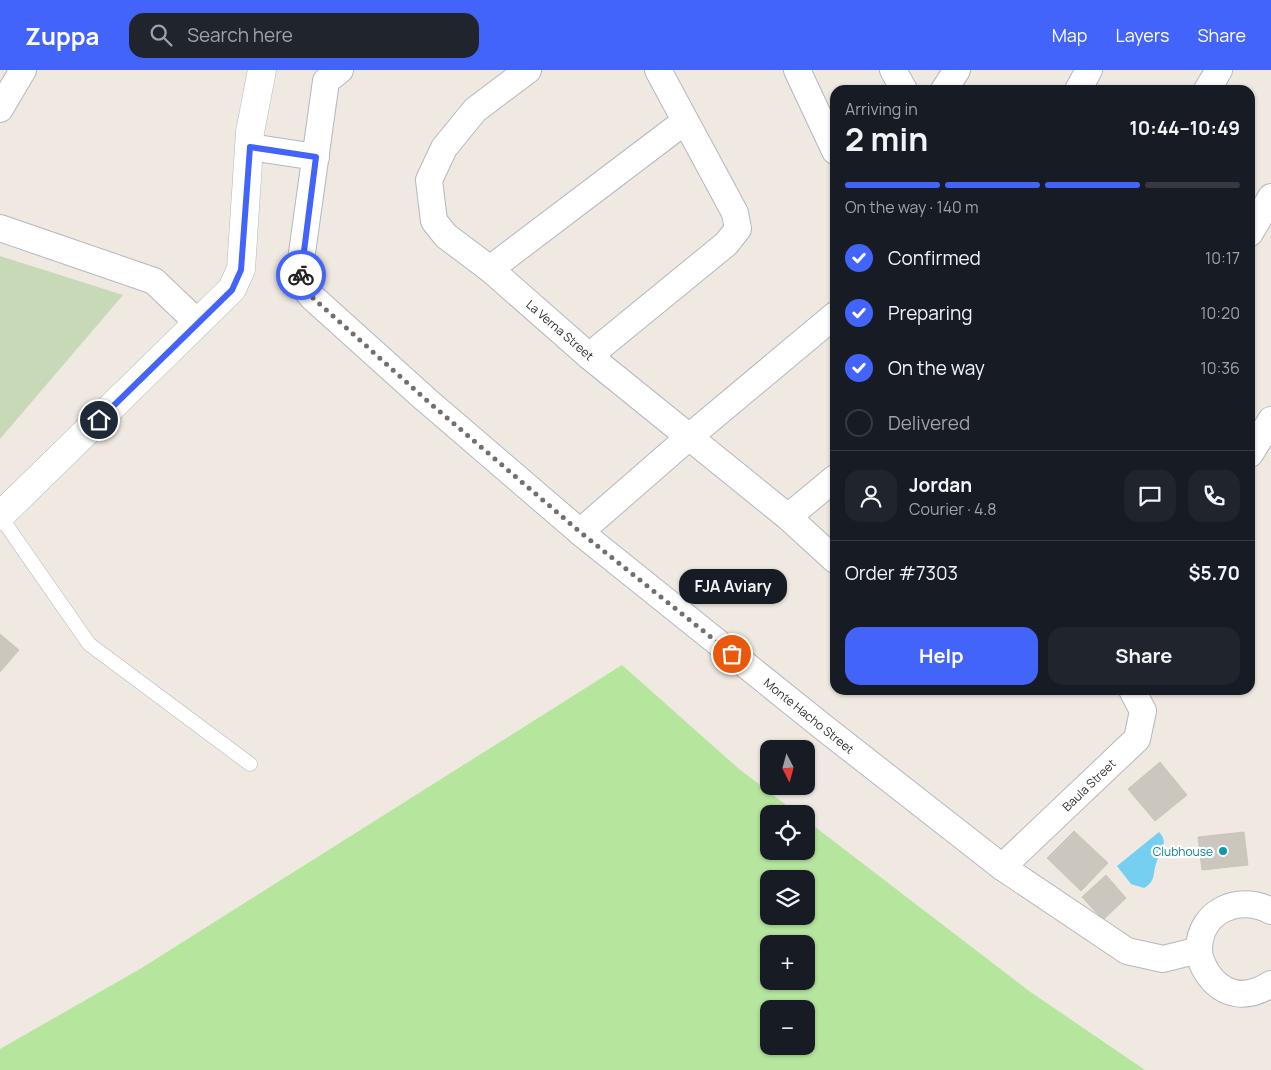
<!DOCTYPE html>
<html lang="en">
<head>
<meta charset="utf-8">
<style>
  body { margin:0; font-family:Manrope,sans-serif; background:#20242c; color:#f1f3f6; height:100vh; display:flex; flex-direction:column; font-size:19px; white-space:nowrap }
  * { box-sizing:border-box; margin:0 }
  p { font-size:16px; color:#9ea1a6 }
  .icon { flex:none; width:28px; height:28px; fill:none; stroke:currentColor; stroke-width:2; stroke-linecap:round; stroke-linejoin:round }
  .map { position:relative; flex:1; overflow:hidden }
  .side { position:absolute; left:830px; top:15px; width:425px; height:610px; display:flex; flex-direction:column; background:#171b24; border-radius:15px; box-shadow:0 1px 4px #0004 }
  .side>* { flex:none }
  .needle { width:32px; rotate:174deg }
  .controls { position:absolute; left:760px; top:670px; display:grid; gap:10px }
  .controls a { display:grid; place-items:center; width:55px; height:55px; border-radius:10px; background:#171b24; box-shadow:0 1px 4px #0004; font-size:25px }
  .pin { position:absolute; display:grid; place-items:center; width:42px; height:42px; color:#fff; margin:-21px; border:2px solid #fff; border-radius:50%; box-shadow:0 1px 5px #0007 }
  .courier { position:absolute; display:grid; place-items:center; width:50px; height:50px; margin:-25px; border:4px solid #4264fb; border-radius:50%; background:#fff; color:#222; box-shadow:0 1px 6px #0007 }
  .bubble { position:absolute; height:35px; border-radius:15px; background:#171b24; box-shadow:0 1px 4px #0004; font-size:16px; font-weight:700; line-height:35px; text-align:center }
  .overview em { font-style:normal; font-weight:700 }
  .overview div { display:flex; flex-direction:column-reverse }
  .overview { display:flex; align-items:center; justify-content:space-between; height:85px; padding:0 15px }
  h1 { font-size:32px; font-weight:700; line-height:38px }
  .bar { display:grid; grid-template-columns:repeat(4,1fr); gap:8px 5px; align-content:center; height:60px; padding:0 15px }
  .bar i { height:6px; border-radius:4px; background:#363941 }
  .bar .selected { background:#4264fb }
  .bar p { grid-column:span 4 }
  .line { display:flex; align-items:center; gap:12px; padding:0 15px; border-top:1px solid #363941 }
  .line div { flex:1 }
  .round { display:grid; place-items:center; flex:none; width:52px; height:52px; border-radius:15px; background:#20242c }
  ol { padding:0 15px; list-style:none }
  li { display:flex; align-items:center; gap:15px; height:55px }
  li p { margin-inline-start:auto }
  li .icon { padding:5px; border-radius:50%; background:#4264fb; color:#fff; stroke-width:4 }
  li:last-child { color:#9ea1a6 }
  li i { width:28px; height:28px; border:2px solid #363941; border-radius:50% }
  .cta { display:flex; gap:10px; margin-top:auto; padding:10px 15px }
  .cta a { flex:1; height:58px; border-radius:15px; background:#4264fb; color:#fff; font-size:20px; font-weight:700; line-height:58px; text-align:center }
  .cta a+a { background:#20242c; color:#f1f3f6 }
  header { display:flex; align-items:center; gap:30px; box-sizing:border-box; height:70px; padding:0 25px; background:#4264fb; color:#fff }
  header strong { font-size:24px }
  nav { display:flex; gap:28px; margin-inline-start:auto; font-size:18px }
  .search { width:350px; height:45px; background:#20242c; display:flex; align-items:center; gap:12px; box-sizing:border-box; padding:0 18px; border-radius:15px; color:#9ea1a6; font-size:19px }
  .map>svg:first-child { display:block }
</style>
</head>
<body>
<header>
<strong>Zuppa</strong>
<div class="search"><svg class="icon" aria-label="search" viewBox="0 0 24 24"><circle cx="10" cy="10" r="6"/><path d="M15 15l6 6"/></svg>Search here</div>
<nav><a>Map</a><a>Layers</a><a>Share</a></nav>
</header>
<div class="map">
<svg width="1271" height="1000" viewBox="0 0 1271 1000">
  <rect width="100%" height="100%" fill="#efe9e1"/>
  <path fill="#b6e59e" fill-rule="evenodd" d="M 622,595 L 739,699 L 798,744 L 769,744 L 769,781 L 806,781 L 806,750 L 1029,921 L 1145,1000 L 0,1000 L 0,979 L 140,899 ZM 769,809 L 806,809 L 806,846 L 769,846 ZM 769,874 L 806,874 L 806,911 L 769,911 ZM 769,939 L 806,939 L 806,976 L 769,976 Z"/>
  <polygon fill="#c8d9b8" points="0,186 123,225 0,369"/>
  <path fill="#75cff0" d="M 1159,762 C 1169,773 1161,780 1157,791 C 1152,802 1157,811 1144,818 L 1131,814 L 1117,796 Z"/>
  <g fill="#cbc7bf" stroke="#cbc5ba">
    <polygon points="0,564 19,580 0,602"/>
    <polygon points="1160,692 1187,725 1155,751 1128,719"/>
    <polygon points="1074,761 1108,793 1081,821 1047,788"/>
    <polygon points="1244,762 1248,795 1202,800 1198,767"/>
    <polygon points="1106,805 1126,828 1103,850 1082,827"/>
  </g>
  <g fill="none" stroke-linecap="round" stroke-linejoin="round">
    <defs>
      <polyline id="service" points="0,446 89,574 250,694"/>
      <g id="minor">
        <polyline points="340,0 326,11 301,190 302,215 312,227 424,328 580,462 823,657 1002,797 1127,881 1163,889 1199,880"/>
        <polyline points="528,0 475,40 444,78 429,110 434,151 446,166 490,199 589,286 788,447 835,490"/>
        <polyline points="797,0 835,81"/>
        <polyline points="893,0 904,20"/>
        <polyline points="944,20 957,0"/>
        <polyline points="1078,20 1089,0"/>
        <polyline points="1207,20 1219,0"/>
        <polyline points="0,39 23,0"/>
        <polyline points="250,77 316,87"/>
        <polyline points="0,158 154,211 198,253"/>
        <polyline points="1250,163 1271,127"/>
        <polyline points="490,199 684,52"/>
        <polyline points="589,286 726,174 738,159 735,143 658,0"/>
        <polyline points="1250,384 1271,350"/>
        <polyline points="788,447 835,408"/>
        <polyline points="580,462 689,367 835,245"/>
        <polyline points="1002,797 1137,669 1143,641 1132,620"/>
        <path d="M 1271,841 C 1240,824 1200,840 1199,879 C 1199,888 1204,898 1208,904 C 1224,927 1248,929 1271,914"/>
      </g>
      <polyline id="secondary" points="0,446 232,219 241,199 250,62 262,0"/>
    </defs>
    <use href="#service" stroke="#b4b7c1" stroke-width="15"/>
    <use href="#minor" stroke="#b4b7c1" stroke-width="28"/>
    <use href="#secondary" stroke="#b4b7c1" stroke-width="29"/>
    <use href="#service" stroke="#fff" stroke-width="14"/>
    <use href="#minor" stroke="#fff" stroke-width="26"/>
    <use href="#secondary" stroke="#fff" stroke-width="28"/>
  </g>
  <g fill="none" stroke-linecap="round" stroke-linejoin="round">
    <polyline stroke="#726f6d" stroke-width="5" stroke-dasharray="0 9" points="301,205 302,215 312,227 424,328 580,462 732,584"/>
    <polyline stroke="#4264fb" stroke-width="6" points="99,350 232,220 241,200 250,77 316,87 301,205"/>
  </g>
  <circle fill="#0f9aa8" stroke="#fff" stroke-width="2" cx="1223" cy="781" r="5"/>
  <g text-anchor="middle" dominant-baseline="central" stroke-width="4.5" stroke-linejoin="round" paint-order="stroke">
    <g font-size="12" fill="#2e2e2e" stroke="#fff">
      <text transform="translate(560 260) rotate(41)">La Verna Street</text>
      <text transform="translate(809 646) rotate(39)">Monte Hacho Street</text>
      <text transform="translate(1089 715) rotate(-44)">Baula Street</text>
    </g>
    <g font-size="12" fill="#0d838f" stroke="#fff" text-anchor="end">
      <text x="1213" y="781">Clubhouse</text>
    </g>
  </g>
</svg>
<div class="controls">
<a><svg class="needle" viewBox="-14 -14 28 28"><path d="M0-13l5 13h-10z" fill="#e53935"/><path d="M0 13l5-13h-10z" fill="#9ea1a6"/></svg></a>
<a><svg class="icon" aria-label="locate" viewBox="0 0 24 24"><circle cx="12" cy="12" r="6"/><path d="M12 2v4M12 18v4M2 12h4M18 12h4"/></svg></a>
<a><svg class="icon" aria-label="layers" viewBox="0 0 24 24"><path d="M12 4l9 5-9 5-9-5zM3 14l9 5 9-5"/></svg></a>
<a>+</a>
<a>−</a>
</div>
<div class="pin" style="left:732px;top:584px;background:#ea580c"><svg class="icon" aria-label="bag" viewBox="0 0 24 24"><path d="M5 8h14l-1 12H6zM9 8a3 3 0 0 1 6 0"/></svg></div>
<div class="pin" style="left:99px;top:350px;background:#1f2937"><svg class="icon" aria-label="home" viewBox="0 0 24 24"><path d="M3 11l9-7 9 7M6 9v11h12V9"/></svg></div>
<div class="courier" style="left:301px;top:205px"><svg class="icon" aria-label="bike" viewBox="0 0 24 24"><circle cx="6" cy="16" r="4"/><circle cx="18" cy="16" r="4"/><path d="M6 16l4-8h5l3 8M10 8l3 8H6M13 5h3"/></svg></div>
<div class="bubble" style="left:679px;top:499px;width:108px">FJA Aviary</div>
<section class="side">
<div class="overview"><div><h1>2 min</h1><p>Arriving in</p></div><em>10:44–10:49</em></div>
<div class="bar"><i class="selected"></i><i class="selected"></i><i class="selected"></i><i></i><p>On the way · 140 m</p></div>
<ol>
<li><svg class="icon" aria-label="check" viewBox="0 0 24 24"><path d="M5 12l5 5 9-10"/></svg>Confirmed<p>10:17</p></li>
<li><svg class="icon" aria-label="check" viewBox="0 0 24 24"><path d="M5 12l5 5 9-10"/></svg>Preparing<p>10:20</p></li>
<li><svg class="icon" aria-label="check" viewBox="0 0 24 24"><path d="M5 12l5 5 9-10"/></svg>On the way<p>10:36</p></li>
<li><i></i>Delivered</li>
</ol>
<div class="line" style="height:90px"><a class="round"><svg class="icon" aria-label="person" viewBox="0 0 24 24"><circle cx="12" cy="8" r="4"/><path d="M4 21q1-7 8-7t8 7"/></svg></a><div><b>Jordan</b><p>Courier · 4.8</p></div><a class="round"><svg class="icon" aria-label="chat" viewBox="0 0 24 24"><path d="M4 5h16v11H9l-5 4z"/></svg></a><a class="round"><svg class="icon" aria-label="phone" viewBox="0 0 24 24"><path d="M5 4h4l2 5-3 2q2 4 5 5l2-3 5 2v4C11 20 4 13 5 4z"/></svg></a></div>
<div class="line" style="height:65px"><div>Order #7303</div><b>$5.70</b></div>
<div class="cta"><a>Help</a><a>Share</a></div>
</section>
</div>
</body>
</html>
